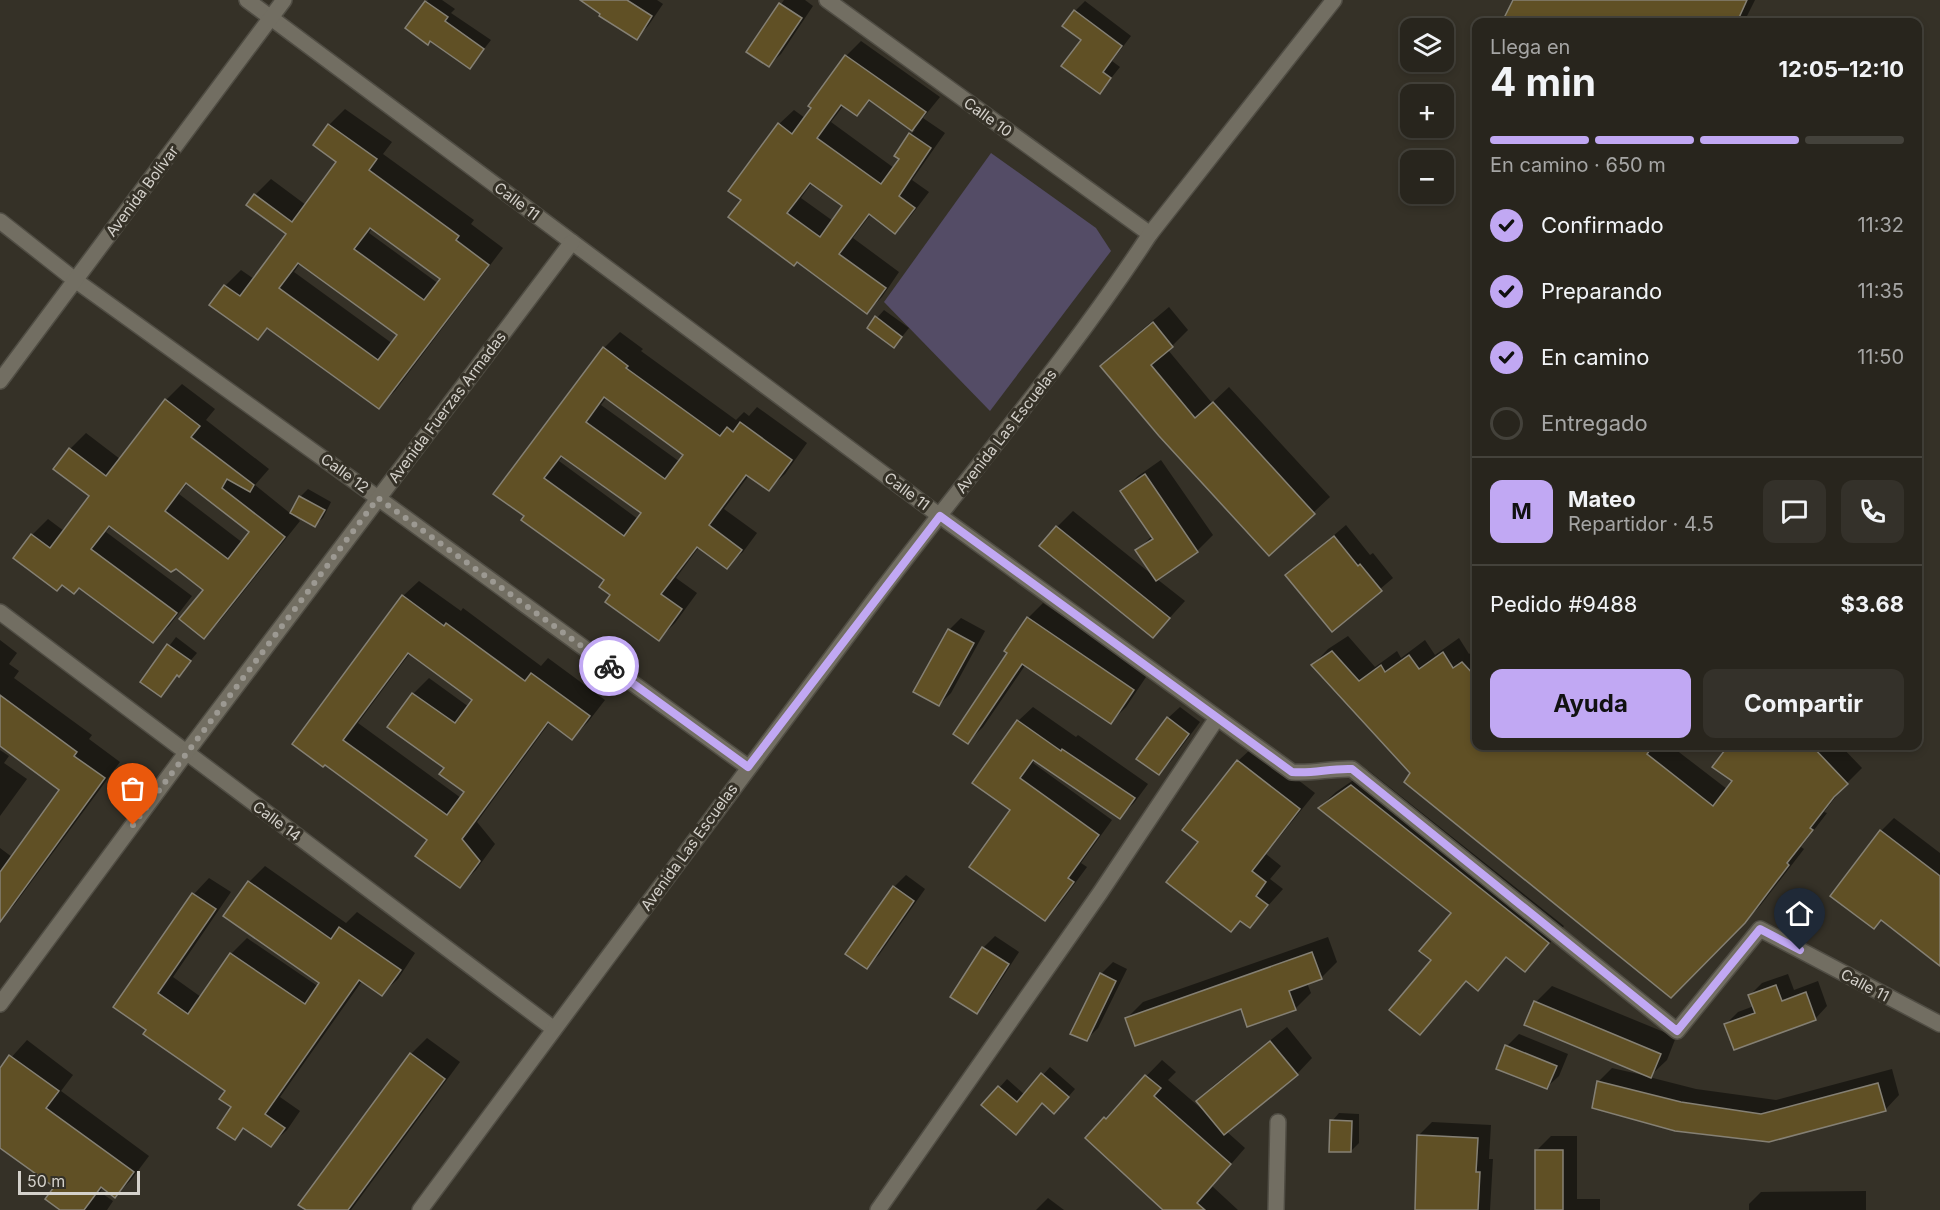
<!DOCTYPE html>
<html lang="es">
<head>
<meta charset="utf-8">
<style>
  body { margin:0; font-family:Inter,sans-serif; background:#34312a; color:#f1f3f6; height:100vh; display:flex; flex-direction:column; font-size:22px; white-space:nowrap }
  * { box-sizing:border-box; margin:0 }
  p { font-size:20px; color:#a5a5a4 }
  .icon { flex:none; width:33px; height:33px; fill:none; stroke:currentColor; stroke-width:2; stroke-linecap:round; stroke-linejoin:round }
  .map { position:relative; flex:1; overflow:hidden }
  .drawer { position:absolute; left:1472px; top:18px; width:450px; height:732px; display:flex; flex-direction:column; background:#28251d; border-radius:12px; box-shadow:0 3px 9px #0003,0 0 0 2px #44423b }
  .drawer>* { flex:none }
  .buttons { position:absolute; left:1400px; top:18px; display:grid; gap:12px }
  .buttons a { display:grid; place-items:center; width:54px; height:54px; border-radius:12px; background:#28251d; box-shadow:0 3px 9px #0003,0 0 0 2px #44423b; font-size:30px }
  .scale { position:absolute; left:18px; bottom:15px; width:122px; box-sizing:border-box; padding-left:6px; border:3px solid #d4d1cb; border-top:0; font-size:16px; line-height:21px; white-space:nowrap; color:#d4d1cb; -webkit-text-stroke:4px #353127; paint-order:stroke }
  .pin { position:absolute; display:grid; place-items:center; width:51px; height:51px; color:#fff; margin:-62px -26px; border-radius:50% 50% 50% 0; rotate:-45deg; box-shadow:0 0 6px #0007 }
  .pin .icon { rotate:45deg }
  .courier { position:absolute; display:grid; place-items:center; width:60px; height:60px; margin:-30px; border:4px solid #c1a8f3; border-radius:50%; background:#fff; color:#222; box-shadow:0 2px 8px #0007 }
  .headline em { font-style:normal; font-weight:700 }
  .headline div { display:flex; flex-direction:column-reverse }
  .headline { display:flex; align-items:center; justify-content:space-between; height:102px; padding:0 18px }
  h1 { font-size:39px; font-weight:700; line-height:45px }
  .bar { display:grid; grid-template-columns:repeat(4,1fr); gap:9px 6px; align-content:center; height:72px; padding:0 18px }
  .bar i { height:8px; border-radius:4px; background:#44423b }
  .bar .active { background:#c1a8f3 }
  .bar p { grid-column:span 4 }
  .line { display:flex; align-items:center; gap:15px; padding:0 18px; border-top:2px solid #44423b }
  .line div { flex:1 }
  .round { display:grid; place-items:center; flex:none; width:63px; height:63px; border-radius:12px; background:#34312a }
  ol { padding:0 18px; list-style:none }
  li { display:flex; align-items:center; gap:18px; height:66px }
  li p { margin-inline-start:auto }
  li .icon { padding:6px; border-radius:50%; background:#c1a8f3; color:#111; stroke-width:4 }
  li:last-child { color:#a5a5a4 }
  li i { width:33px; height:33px; border:3px solid #44423b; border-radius:50% }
  .button { display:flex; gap:12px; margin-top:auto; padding:12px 18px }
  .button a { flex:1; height:69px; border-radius:12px; background:#c1a8f3; color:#111; font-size:24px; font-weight:700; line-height:69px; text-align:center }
  .button a+a { background:#34312a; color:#f1f3f6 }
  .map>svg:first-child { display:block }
</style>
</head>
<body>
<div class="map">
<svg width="1940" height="1210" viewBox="0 0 1940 1210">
  <rect width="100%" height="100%" fill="#353127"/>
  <polygon fill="#544c66" points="991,153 1096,228 1111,251 990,411 884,302"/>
  <g fill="#0007" fill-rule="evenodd">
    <polygon points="428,0 442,0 455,9 451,13 491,40 470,67 431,40 407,28"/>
    <polygon points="583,0 657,0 663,4 648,26 636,38"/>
    <polygon points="784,0 805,0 813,6 781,54 769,65 748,52"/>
    <polygon points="1514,0 1755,0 1744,22 1504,22"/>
    <polygon points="1085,1 1131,36 1112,61 1120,67 1100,92 1075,11"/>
    <path d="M 861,41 L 940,97 L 923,118 L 945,133 L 912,180 L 929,192 L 910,217 L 895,232 L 871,214 L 853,238 L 899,272 L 882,297 L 867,312 L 743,200 L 779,124 L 794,110 L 805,118 L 846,56 ZM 871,100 L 915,130 L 911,134 L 901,158 L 894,168 L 831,122 L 844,105 L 857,114 ZM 812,183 L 844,206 L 833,221 L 801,198 Z"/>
    <path d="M 345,109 L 392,142 L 383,154 L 474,220 L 471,224 L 503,248 L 395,391 L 379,407 L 269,327 L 258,338 L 225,286 L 241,270 L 254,279 L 288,233 L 255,195 L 271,179 L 306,205 L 338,162 L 315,145 L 329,125 ZM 372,228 L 442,279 L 439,284 L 369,233 ZM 300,263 L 399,335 L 393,344 L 294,272 Z"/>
    <polygon points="1169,307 1188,330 1168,350 1212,403 1229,387 1330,497 1269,554 1102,366 1118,350"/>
    <polygon points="884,310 909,328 901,338 869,327"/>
    <path d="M 620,332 L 643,349 L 641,351 L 736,420 L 744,412 L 749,416 L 757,407 L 807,443 L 785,474 L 769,489 L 749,475 L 724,509 L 757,533 L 743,552 L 727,567 L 699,547 L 676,578 L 697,593 L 675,623 L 659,639 L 612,594 L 606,579 L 523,519 L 604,348 ZM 607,397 L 686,454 L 680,462 L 601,405 ZM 563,456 L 643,513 L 638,519 L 559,461 Z"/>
    <path d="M 182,384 L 215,409 L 206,420 L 269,469 L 255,485 L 291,514 L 300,497 L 308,489 L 331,502 L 323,518 L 315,525 L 294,513 L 293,515 L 300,521 L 220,621 L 204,637 L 205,590 L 177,568 L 111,526 L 106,532 L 192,596 L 169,626 L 153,641 L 80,586 L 63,584 L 15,558 L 32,535 L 48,519 L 64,531 L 91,496 L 70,449 L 86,433 L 120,459 L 166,400 ZM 188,483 L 252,531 L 243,543 L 179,494 Z"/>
    <polygon points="1161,460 1213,535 1197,551 1157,579 1185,601 1153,636 1057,527 1073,511 1155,577 1137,551 1153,535 1122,492 1138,476"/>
    <polygon points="1346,525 1370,555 1373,553 1393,578 1332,630 1287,575"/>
    <path d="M 419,581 L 461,611 L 463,608 L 541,666 L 548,658 L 605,700 L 588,722 L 572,738 L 550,722 L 477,822 L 495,844 L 476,870 L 460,886 L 429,839 L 325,764 L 403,596 ZM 410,653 L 474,700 L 469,707 L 429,678 L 413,694 L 389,726 L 446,768 L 466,791 L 461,798 L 358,723 Z"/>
    <polygon points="1043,603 1148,674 1126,707 1111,722 1026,664 983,727 968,742 1009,653 1028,618"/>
    <polygon points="961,618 985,631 951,693 939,705 949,630"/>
    <polygon points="1348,636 1375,667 1397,651 1401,658 1425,640 1435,655 1459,638 1469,654 1476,649 1476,746 1671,746 1727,789 1734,781 1714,767 1730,746 1841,746 1862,768 1845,785 1824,812 1827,813 1801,847 1804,849 1760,906 1671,996 1412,773 1313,665 1328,649"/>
    <polygon points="176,637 197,653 161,695 142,682"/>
    <polygon points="0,640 17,653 9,664 19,671 14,678 92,735 89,739 120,762 15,904 0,920 0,848 12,857 62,789 0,744"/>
    <polygon points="1033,707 1076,737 1078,735 1148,784 1134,803 1120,817 1035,760 1033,763 1112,820 1081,863 1087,867 1059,905 1045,919 1012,810 974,783 1018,721"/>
    <polygon points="1180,707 1200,722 1171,761 1159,773 1168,718"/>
    <polygon points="1254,746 1315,793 1266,854 1281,866 1270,879 1283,889 1250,926 1241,920 1231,930 1200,842 1238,761"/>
    <polygon points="0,750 9,756 4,763 27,779 0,816"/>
    <polygon points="1368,770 1564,926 1541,954 1525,970 1508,956 1478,989 1467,980 1420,1033 1433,960 1453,913 1320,807 1336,792"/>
    <polygon points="1894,818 1940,853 1940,964 1882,919 1881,831"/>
    <polygon points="265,866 346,923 357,912 415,953 398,979 382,994 362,981 280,1097 300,1111 287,1130 271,1145 245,1127 234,1138 234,1107 227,1091 148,1029 115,1007 194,894 209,878 231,892 173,977 201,997 231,954 247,938 319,987 321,983 249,882"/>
    <polygon points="906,875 925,889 879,955 867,967 894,887"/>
    <polygon points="995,936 1019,952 988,1000 976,1012 983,948"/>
    <polygon points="1328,937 1337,962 1321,978 1307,983 1311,993 1295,1009 1241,1007 1127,1018 1143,1002"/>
    <polygon points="1113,962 1127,969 1098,1028 1086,1040 1101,974"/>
    <polygon points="1788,974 1794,990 1818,981 1827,1006 1816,1018 1735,1048 1726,1024 1738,1012 1754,1006 1750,995 1762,983"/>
    <polygon points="1552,986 1676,1037 1667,1060 1649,1077 1696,1089 1776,1100 1892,1069 1899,1095 1885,1110 1769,1140 1598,1082 1612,1068 1647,1076 1648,1075 1536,1002"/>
    <polygon points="1287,1027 1312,1058 1297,1074 1226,1131 1245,1148 1212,1186 1238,1210 1165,1210 1087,1137 1162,1060 1176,1072 1168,1080 1204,1111 1205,1110 1198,1101 1214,1085"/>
    <polygon points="1519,1034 1568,1054 1559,1076 1547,1087 1507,1046"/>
    <polygon points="427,1038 460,1062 351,1210 307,1210 411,1054"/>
    <polygon points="27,1040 73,1075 61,1091 149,1156 131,1180 115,1196 103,1187 100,1192 113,1201 107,1210 63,1210 56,1187 2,1148 0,1150 0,1070"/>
    <polygon points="1050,1067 1075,1089 1062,1104 1043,1102 984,1105 1007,1079 1025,1095"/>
    <polygon points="1339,1113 1359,1114 1359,1143 1351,1151 1332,1121"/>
    <polygon points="1432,1122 1491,1125 1489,1159 1493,1159 1490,1210 1418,1210 1419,1135"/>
    <polygon points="1551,1136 1577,1136 1577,1199 1600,1199 1600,1210 1536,1210 1536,1151"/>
    <polygon points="1866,1191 1866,1210 1749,1210 1749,1204 1761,1192"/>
    <polygon points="1048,1198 1064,1210 1036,1210"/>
  </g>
  <g fill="#605025" stroke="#858074" stroke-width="1.5" fill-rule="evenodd">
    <polygon points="580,0 627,0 652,16 637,40 599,16 600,14"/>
    <polygon points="1513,0 1747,0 1737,22 1502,22"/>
    <polygon points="425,1 448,17 445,21 484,49 470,69 430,41 428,45 405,28"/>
    <polygon points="779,3 802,18 769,67 746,52"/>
    <polygon points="1074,10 1122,46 1103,72 1111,78 1100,94 1061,66 1081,40 1062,26"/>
    <path d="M 845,55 L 926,112 L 912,131 L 869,100 L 857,116 L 841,105 L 817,138 L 881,184 L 899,159 L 894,156 L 909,133 L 931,148 L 899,196 L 915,208 L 895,234 L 869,214 L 839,254 L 886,288 L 867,314 L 797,262 L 794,266 L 728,217 L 741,200 L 728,191 L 778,123 L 792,134 L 811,108 L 808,106 ZM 810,183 L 842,206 L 820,237 L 787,213 Z"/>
    <path d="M 328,124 L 377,159 L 369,170 L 459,236 L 456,240 L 489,265 L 379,409 L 267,328 L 258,340 L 209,305 L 224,285 L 240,296 L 286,234 L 246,205 L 254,194 L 292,222 L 336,162 L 313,145 ZM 370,228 L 440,279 L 424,300 L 354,249 ZM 298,263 L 397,335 L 378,360 L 279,288 Z"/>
    <polygon points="875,316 902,337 894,348 867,328"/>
    <polygon points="1153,322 1173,347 1151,365 1195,418 1213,402 1315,514 1269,556 1159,436 1100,366"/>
    <path d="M 603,347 L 628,366 L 626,368 L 720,436 L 727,427 L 733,432 L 740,422 L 792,460 L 769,491 L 746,475 L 709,525 L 742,550 L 727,569 L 697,547 L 661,594 L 682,609 L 659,641 L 605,602 L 610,595 L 599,587 L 604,580 L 521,520 L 524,516 L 493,494 ZM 604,397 L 683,455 L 665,479 L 586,422 ZM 561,456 L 641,513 L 624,536 L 544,478 Z"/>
    <path d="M 165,399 L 200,426 L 191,437 L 254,485 L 250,492 L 227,479 L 222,488 L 285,537 L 204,639 L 179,619 L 203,590 L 176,569 L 171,572 L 109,526 L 91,549 L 177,613 L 153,643 L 79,588 L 74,594 L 62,585 L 57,591 L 13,558 L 31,534 L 50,548 L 89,496 L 53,469 L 69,448 L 106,476 ZM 186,483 L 249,532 L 228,559 L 165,511 Z"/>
    <polygon points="1145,474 1198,552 1156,581 1135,550 1153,539 1120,491"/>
    <polygon points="299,496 325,510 315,527 290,513"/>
    <polygon points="1056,526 1170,618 1153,638 1039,546"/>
    <polygon points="1334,536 1358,566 1360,564 1382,591 1332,632 1285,575"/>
    <path d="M 402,595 L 444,626 L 446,623 L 525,681 L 531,673 L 590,716 L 572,740 L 548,722 L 462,839 L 480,861 L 460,888 L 415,856 L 427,840 L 325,765 L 323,767 L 292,744 ZM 408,653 L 472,700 L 455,723 L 412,693 L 387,727 L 444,768 L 439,774 L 464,792 L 447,815 L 343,740 Z"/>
    <polygon points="1027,617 1134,690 1111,724 1022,664 968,744 953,734 1007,653 1004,651"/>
    <polygon points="948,629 974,643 939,706 913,692"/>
    <polygon points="167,644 191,661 179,677 177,675 161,697 140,682"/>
    <polygon points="1332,651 1359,681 1381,665 1385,672 1409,655 1419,669 1443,652 1453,668 1462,662 1476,677 1476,746 1653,746 1647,754 1713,806 1732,781 1712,767 1728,746 1812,746 1848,784 1834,797 1810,828 1813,830 1787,863 1789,865 1745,923 1671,998 1404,782 1410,773 1311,665"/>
    <polygon points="0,695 77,752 74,756 105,778 0,922 0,872 59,790 0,746"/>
    <polygon points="1167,717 1189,734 1159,775 1136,759"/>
    <polygon points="1017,720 1061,751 1062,749 1135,798 1120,819 1033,760 1020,778 1099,835 1068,878 1074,882 1045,921 969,867 1010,810 972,783"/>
    <polygon points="1237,760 1300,809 1252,871 1266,882 1256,896 1268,905 1250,928 1240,921 1231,932 1166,882 1198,842 1182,830"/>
    <polygon points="1351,785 1549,943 1525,972 1506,957 1478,991 1466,981 1420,1035 1389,1010 1431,960 1419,951 1451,913 1318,808"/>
    <polygon points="1880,830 1940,876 1940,966 1881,920 1874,929 1830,896"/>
    <polygon points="248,881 331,939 339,927 401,970 382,996 359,980 265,1114 285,1128 271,1147 243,1128 235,1140 217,1128 231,1107 219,1099 225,1091 143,1034 146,1030 113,1007 192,893 216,909 158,993 188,1014 230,953 305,1004 319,983 223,916"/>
    <polygon points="893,886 914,901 867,969 845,954"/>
    <polygon points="982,947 1009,964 977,1014 950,997"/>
    <polygon points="1312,952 1322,979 1289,991 1296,1010 1247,1027 1241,1009 1135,1046 1125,1018"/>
    <polygon points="1100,973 1116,981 1087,1041 1070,1034"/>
    <polygon points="1776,985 1782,1001 1806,992 1816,1020 1734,1050 1724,1024 1755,1013 1748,995"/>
    <polygon points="1534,1001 1661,1054 1651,1078 1524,1025"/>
    <polygon points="1270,1041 1298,1075 1224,1135 1196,1101"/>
    <polygon points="1505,1045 1557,1066 1547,1089 1496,1069"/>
    <polygon points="410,1053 445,1079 348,1210 306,1210 298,1205"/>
    <polygon points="9,1055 59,1091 46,1108 134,1172 115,1198 101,1187 84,1210 60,1210 45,1199 54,1187 0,1148 0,1068"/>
    <polygon points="1041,1073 1069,1097 1054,1114 1042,1103 1016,1135 981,1105 998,1086 1017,1102"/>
    <polygon points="1145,1075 1161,1088 1154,1096 1231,1164 1197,1203 1205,1210 1163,1210 1085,1138 1104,1117 1106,1119"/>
    <polygon points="1597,1081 1681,1102 1761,1114 1878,1083 1886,1111 1769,1142 1675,1131 1592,1108"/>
    <polygon points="1330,1120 1352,1121 1351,1152 1329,1152"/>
    <polygon points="1417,1135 1478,1138 1476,1172 1480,1172 1478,1210 1415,1210"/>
    <rect x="1535" y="1150" width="28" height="60"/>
  </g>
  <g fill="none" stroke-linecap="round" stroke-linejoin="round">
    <defs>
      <g id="minor">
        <path d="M 247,0 L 940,516 L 1292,772 C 1314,774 1330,768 1352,769 L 1677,1031 L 1760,929 L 1940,1024"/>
        <polyline points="827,0 1150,234"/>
        <polyline points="0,221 75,280 378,498 748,767"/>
        <polyline points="0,381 284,0"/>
        <polyline points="0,612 554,1029"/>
        <polyline points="0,1004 186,753 572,242"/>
        <path d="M 420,1210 C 574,1004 726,796 881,591 C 971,472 1068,359 1150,234 L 1334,0"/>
        <polyline points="878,1210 1100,893 1217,718"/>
        <polyline points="1276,1210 1278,1122"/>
      </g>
    </defs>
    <use href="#minor" stroke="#504d44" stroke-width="18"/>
    <use href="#minor" stroke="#726e62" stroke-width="15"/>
  </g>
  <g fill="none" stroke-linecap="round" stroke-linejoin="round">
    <polyline stroke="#9c9992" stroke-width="6" stroke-dasharray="0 10.8" points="133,825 378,498 609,666"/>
    <path stroke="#c1a8f3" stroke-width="8" d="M 609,666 L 748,767 L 940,516 L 1292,772 C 1314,774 1329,768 1352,769 L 1677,1031 L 1760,929 L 1800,950"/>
  </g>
  <g text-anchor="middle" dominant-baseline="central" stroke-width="6" stroke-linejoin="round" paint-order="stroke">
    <g font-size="15" fill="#d4d1cb" stroke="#353127">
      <text transform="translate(988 117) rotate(36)">Calle 10</text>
      <text transform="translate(142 191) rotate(-53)">Avenida Bolívar</text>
      <text transform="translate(517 201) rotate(37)">Calle 11</text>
      <text transform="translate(447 407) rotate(-53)">Avenida Fuerzas Armadas</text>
      <text transform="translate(1006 431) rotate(-52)">Avenida Las Escuelas</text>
      <text transform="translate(345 473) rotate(36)">Calle 12</text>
      <text transform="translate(907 491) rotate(37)">Calle 11</text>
      <text transform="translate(277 821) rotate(37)">Calle 14</text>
      <text transform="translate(689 847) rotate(-54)">Avenida Las Escuelas</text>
      <text transform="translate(1865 985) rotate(28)">Calle 11</text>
    </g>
  </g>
</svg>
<div class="buttons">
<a><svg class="icon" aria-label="layers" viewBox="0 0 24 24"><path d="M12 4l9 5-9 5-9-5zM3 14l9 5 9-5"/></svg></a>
<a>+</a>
<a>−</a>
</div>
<div class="scale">50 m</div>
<div class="pin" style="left:133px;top:825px;background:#ea580c"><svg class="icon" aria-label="bag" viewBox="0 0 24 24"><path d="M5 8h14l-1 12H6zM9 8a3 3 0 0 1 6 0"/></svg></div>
<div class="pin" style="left:1800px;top:950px;background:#1f2937"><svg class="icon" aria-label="home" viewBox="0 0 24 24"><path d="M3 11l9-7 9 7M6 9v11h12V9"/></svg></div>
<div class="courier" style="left:609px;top:666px"><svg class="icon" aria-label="bike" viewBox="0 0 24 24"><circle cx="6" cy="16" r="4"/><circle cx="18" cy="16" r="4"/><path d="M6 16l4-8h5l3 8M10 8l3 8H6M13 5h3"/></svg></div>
<section class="drawer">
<div class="headline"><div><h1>4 min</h1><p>Llega en</p></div><em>12:05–12:10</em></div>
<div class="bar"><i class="active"></i><i class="active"></i><i class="active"></i><i></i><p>En camino · 650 m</p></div>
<ol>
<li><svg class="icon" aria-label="check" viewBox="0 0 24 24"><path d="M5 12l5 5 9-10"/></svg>Confirmado<p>11:32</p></li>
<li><svg class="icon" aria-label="check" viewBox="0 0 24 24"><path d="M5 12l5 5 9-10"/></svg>Preparando<p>11:35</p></li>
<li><svg class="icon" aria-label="check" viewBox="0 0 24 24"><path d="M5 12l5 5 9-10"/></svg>En camino<p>11:50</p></li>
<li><i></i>Entregado</li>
</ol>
<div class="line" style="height:108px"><b class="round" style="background:#c1a8f3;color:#111">M</b><div><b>Mateo</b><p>Repartidor · 4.5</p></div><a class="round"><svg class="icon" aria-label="chat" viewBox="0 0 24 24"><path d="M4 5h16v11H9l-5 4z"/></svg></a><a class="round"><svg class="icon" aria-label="phone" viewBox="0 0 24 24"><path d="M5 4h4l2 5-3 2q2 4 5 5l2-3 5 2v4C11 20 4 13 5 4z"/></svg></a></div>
<div class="line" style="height:78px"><div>Pedido #9488</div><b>$3.68</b></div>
<div class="button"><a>Ayuda</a><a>Compartir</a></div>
</section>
</div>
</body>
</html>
